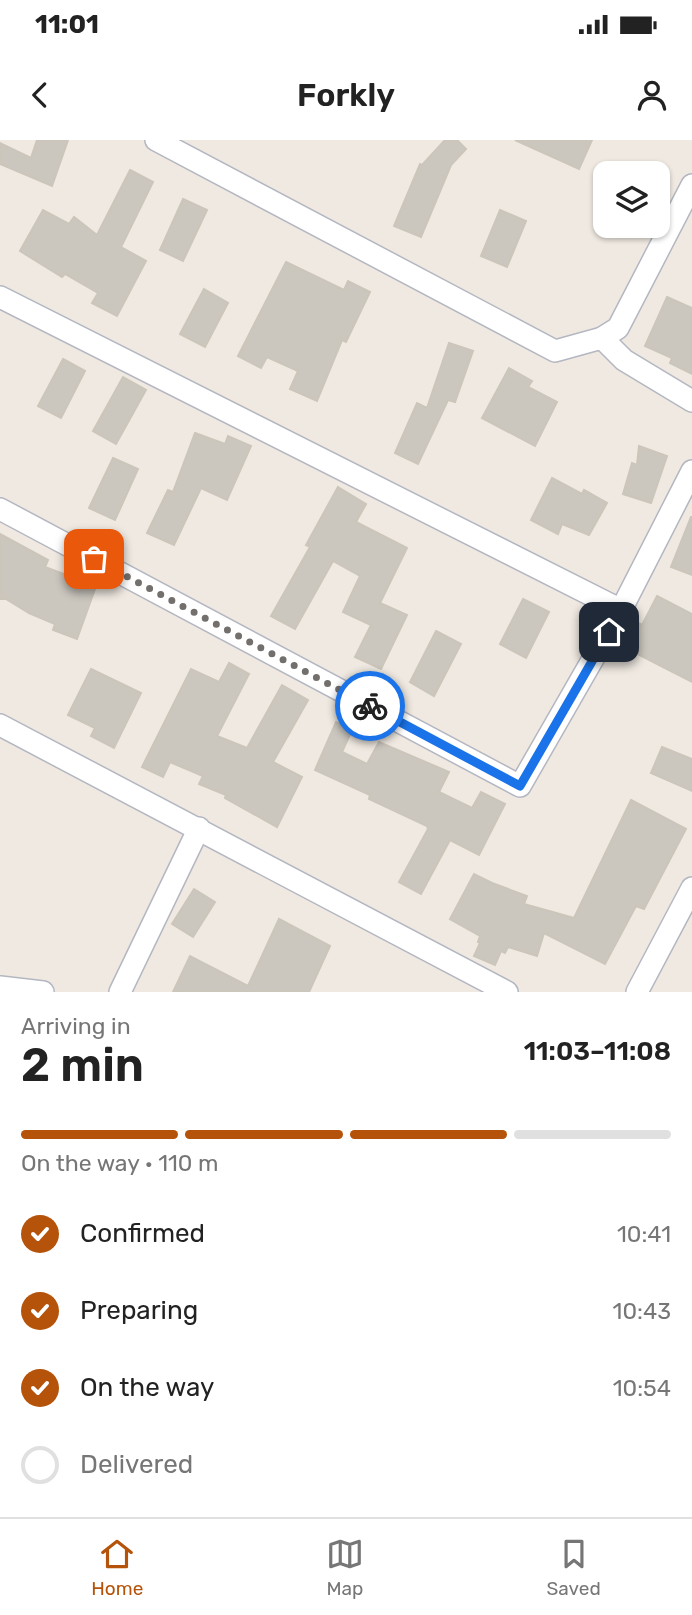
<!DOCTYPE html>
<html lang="en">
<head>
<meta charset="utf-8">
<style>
  body { margin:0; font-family:Rubik,sans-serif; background:#f2f2f2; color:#222; height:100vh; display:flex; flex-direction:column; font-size:26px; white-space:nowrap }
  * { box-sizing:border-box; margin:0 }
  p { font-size:23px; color:#767676 }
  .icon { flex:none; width:38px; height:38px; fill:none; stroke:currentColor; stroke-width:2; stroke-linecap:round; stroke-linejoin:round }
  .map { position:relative; height:852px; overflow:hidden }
  .sheet { display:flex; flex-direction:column; background:#fff; flex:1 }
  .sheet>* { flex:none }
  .tools { position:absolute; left:593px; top:21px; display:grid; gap:14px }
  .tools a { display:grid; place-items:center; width:77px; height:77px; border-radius:14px; background:#fff; box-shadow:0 2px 5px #0004; font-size:35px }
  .pin { position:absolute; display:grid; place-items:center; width:60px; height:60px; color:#fff; margin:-30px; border-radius:14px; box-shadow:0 4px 10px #0006 }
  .courier { position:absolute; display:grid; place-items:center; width:70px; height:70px; margin:-35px; border:5px solid #1a73e8; border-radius:50%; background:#fff; color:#222; box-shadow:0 2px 9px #0007 }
  .head em { font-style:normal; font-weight:600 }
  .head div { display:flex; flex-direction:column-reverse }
  .head { display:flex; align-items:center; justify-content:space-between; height:119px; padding:0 21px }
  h1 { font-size:46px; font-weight:600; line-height:52px }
  .bar { display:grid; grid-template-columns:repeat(4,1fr); gap:10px 7px; align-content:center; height:84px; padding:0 21px }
  .bar i { height:9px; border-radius:5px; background:#e0e0e0 }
  .bar .active { background:#b45309 }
  .bar p { grid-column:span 4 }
  ol { padding:0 21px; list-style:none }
  li { display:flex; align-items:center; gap:21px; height:77px }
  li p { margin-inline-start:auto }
  li .icon { padding:7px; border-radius:50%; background:#b45309; color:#fff; stroke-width:4 }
  li:last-child { color:#767676 }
  li i { width:38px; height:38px; border:4px solid #e0e0e0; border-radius:50% }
  .status { display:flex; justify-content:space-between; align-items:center; height:49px; padding:0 35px; background:#fff; direction:ltr }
  .status svg { height:19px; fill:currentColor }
  header { display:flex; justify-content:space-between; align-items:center; height:91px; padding:0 21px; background:#fff; font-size:32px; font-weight:600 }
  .tabs { display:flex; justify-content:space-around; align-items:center; height:98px; border-top:2px solid #e0e0e0; background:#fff; font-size:19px; color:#767676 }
  .tabs a { display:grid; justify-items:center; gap:4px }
  .tabs .active { color:#b45309 }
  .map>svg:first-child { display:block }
</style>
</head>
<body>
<div class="status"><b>11:01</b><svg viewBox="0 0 49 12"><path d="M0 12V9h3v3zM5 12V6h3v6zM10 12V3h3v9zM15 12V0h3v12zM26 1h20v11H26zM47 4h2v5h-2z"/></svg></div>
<header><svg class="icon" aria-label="back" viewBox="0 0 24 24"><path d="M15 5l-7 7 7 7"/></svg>Forkly<svg class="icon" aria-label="person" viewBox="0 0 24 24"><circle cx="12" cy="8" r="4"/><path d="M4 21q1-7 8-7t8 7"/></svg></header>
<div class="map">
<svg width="692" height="852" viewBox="0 0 692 852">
  <rect width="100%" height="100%" fill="#efe9e1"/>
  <g fill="#cbc7bf" stroke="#cbc5ba" stroke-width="2">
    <polygon points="37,0 68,0 52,46 0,24 0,3 31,18"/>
    <polygon points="445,0 457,0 466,9 451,25 421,97 394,86 420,24 422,25"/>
    <polygon points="515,0 592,0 579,29"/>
    <polygon points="130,30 153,42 121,107 146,121 117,176 92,163 98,153 65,134 62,137 20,111 43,70 69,84 74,77 97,95"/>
    <polygon points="183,59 207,70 183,121 160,110"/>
    <polygon points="500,70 526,81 507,127 481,116"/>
    <polygon points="286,122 344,150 348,141 370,152 346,202 342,200 317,261 290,249 298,231 267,217 261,228 238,216"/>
    <polygon points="204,149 228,163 205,207 180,194"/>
    <polygon points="667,157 692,168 692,234 670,223 672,218 645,206"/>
    <polygon points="449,203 473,211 455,262 448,260 418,324 395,313 417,263 427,268"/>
    <polygon points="63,219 85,231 61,278 38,266"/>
    <polygon points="509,228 532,241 528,247 557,262 535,306 482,278"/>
    <polygon points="123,237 146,250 116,304 93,291"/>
    <polygon points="195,293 225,304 228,296 251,306 227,360 201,348 174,405 147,393 168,350 173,352"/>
    <polygon points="639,306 667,316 651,363 623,354 632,323 637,325"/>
    <polygon points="113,318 138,329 115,380 89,368"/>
    <polygon points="552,338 582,354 584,350 607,363 589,395 562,384 558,394 531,380"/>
    <polygon points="338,347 366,364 356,382 407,408 380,463 407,475 381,529 355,517 371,485 343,472 360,436 333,421 295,489 271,476 310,407 306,405"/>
    <polygon points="691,377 692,377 692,435 671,427"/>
    <polygon points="0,394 48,420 45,427 96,446 77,499 53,490 55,484 29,473 6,459 0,459"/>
    <polygon points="657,456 692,474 692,542 618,504 631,479 642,485"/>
    <polygon points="523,459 549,472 526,518 500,504"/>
    <polygon points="436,491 461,504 434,556 410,542"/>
    <polygon points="229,523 249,534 217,596 247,608 282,545 308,560 273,622 302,637 277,687 225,658 226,655 199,644 203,636 170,622 163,637 142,627 191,529 219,542"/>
    <polygon points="91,529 141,553 114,608 91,596 95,588 68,575"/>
    <polygon points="336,582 352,590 342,612 367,624 379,602 449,632 439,652 472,668 481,652 505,664 479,715 450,700 421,754 399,742 428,689 427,686 369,659 370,655 315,630"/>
    <polygon points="662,607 692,619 692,651 651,633"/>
    <polygon points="631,660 686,689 644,769 636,766 605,824 544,793 537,816 508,807 505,813 501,811 495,825 474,816 480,803 478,802 480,796 450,779 474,734 492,743 527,756 524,764 574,778"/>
    <polygon points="194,749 215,762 193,797 172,784"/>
    <polygon points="279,779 330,806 309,852 173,852 190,816 248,846"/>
  </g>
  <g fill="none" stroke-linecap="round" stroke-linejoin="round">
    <defs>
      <g id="street">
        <polyline points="156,0 555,211 602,198 618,188 692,45"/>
        <polyline points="0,157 621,470"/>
        <polyline points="602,198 624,220 692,261"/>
        <polyline points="0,369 520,646 621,470 692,331"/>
        <polyline points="0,585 507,852"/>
        <polyline points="0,847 43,852"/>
        <polyline points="120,852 199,688"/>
        <polyline points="637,852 692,748"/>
      </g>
    </defs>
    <use href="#street" stroke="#b4b7c1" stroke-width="24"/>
    <use href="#street" stroke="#fff" stroke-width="21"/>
  </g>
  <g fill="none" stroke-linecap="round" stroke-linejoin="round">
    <polyline stroke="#726f6d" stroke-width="7" stroke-dasharray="0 12.6" points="94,419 370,566"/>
    <polyline stroke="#1a73e8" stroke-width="9" points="370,566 520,646 609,492"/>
  </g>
</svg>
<div class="tools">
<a><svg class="icon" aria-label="layers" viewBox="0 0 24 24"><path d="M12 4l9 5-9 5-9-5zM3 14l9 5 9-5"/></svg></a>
</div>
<div class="pin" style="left:94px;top:419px;background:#ea580c"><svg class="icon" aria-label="bag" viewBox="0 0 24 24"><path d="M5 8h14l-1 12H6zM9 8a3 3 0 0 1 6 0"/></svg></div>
<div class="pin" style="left:609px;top:492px;background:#1f2937"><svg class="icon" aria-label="home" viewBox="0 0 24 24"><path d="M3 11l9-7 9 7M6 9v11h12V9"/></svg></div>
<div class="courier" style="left:370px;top:566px"><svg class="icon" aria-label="bike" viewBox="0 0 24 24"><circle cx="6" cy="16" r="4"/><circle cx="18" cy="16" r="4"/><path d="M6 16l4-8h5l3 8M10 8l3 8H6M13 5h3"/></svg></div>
</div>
<section class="sheet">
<div class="head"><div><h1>2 min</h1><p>Arriving in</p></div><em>11:03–11:08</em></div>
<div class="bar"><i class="active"></i><i class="active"></i><i class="active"></i><i></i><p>On the way · 110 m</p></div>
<ol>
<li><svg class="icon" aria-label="check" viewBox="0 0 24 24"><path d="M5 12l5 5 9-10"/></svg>Confirmed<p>10:41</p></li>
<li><svg class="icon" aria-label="check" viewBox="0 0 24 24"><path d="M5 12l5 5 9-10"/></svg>Preparing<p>10:43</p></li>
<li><svg class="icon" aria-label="check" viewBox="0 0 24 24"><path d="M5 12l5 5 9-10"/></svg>On the way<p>10:54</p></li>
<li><i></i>Delivered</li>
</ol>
</section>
<nav class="tabs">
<a class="active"><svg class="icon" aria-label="home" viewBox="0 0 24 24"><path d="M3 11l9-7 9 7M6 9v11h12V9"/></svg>Home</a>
<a><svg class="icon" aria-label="map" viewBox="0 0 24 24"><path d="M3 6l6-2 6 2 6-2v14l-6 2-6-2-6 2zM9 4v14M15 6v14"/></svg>Map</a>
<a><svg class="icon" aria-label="saved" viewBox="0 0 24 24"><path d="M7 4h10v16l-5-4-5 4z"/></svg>Saved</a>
</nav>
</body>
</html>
